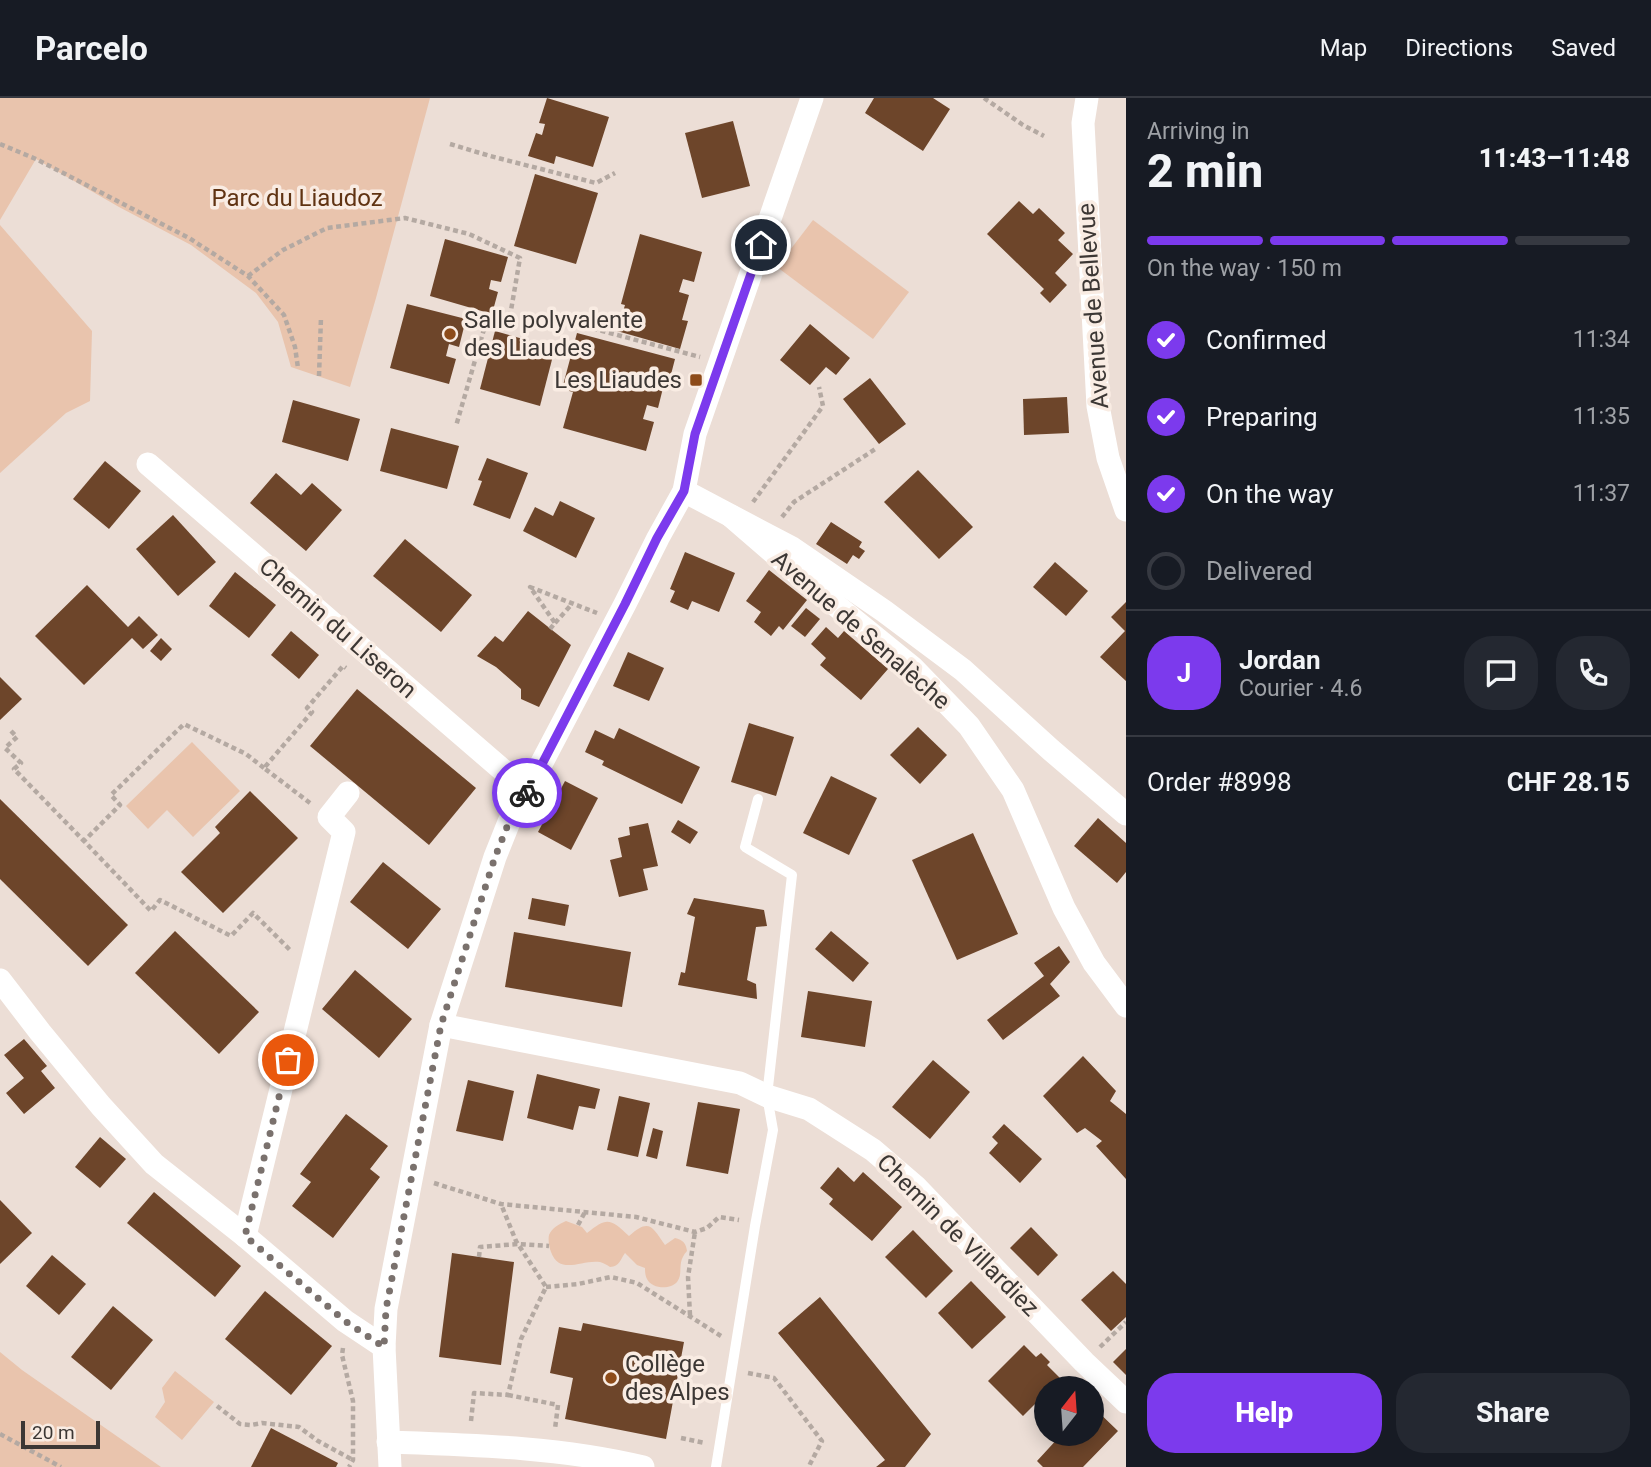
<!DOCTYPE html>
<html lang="en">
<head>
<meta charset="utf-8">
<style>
  body { margin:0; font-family:Roboto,sans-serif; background:#242831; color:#f1f3f6; height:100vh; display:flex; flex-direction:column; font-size:26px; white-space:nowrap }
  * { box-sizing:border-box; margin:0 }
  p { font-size:23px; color:#9ea1a6 }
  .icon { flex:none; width:38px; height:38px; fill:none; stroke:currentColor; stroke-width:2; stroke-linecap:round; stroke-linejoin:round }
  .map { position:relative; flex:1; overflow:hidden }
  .side { display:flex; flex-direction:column; background:#171b24; width:525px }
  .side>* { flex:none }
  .needle { width:46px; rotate:17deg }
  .tools { position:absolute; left:1034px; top:1278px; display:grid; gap:14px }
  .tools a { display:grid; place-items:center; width:70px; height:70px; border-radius:50%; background:#171b24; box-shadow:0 4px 18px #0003; font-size:35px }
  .scale { position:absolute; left:21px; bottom:18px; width:79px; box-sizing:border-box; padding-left:7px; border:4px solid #3c3734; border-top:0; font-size:19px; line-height:24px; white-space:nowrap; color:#3c3734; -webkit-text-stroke:5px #f9ece3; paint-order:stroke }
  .pin { position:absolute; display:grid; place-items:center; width:60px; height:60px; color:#fff; margin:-30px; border:4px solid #fff; border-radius:50%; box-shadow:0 2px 7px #0007 }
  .courier { position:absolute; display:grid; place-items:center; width:70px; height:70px; margin:-35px; border:5px solid #7c3aed; border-radius:50%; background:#fff; color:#222; box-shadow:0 2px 9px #0007 }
  .summary em { font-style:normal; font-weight:800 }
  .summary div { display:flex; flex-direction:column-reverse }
  .summary { display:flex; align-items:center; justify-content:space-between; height:119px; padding:0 21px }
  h1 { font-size:46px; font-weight:800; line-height:52px }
  .bar { display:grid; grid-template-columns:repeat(4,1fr); gap:10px 7px; align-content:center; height:84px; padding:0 21px }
  .bar i { height:9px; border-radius:5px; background:#363941 }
  .bar .on { background:#7c3aed }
  .bar p { grid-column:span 4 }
  .line { display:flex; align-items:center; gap:18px; padding:0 21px; border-top:2px solid #363941 }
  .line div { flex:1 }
  .round { display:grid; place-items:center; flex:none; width:74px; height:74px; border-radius:28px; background:#242831 }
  ol { padding:0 21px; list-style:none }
  li { display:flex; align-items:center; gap:21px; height:77px }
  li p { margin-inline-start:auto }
  li .icon { padding:7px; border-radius:50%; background:#7c3aed; color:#fff; stroke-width:4 }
  li:last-child { color:#9ea1a6 }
  li i { width:38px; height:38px; border:4px solid #363941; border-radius:50% }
  .cta { display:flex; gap:14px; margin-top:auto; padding:14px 21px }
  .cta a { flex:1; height:80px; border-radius:28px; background:#7c3aed; color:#fff; font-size:28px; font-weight:800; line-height:80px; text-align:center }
  .cta a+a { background:#242831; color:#f1f3f6 }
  header { display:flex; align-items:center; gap:42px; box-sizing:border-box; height:98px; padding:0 35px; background:#171b24; border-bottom:2px solid #363941 }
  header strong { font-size:33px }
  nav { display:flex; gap:38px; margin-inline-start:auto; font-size:24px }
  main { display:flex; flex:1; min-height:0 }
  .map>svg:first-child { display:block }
</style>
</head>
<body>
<header>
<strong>Parcelo</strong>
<nav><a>Map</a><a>Directions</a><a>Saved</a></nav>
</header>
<main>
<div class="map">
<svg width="1126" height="1369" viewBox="0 0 1126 1369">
  <rect width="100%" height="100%" fill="#ecded6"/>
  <g fill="#e9c4ad">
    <polygon points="0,0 430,0 376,200 350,289 291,269 278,224 256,195 191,147 119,109 36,61 0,122"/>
    <polygon points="813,122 909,194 873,241 777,169"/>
    <polygon points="0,127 92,233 90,303 66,315 0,375"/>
    <polygon points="192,644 240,693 193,739 167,712 148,731 126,708"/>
    <path d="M 566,1123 L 582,1129 L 587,1135 C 607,1119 610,1120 629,1138 C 649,1120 652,1128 665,1147 L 675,1140 C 683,1142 686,1145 687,1153 C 676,1165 684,1175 677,1184 C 670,1192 652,1191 647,1181 C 645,1177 645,1173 645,1170 L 637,1167 L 625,1155 C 620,1162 620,1168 610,1169 C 607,1167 604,1165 600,1164 C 582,1161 560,1178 551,1154 C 549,1149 548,1142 549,1137 C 552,1130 559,1126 566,1123 Z"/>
    <polygon points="0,1254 22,1272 161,1369 0,1369"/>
    <polygon points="175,1273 214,1304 182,1342 155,1319 165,1304 162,1290"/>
  </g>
  <g fill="#6d452a">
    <polygon points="547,0 609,19 593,69 556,58 554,66 528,58 536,35 542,37 545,26 539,25"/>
    <polygon points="874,0 933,0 950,11 923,53 865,15"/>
    <polygon points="733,23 750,88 702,100 685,35"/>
    <polygon points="535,76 598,95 576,166 514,148"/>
    <polygon points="1019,103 1033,116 1039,110 1065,135 1058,142 1073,156 1055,175 1067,187 1050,205 1040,195 1044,191 987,136"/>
    <polygon points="640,136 702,154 694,184 683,181 679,194 689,197 682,222 688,223 680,251 617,233 625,207 621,206"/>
    <polygon points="445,141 508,159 501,184 491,182 489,191 498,194 492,216 430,198"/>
    <polygon points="407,206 466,221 459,249 449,246 446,258 456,261 449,286 390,270"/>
    <polygon points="810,226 850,260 836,277 826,269 810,287 780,262"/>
    <polygon points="495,233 555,250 540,308 480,291"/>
    <polygon points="577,235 675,261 668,288 664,286 658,310 647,307 643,321 654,324 646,353 563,330 573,294 562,291"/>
    <polygon points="870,280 906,326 879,346 843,301"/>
    <polygon points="1067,299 1069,335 1024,337 1023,301"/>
    <polygon points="293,302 360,321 348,363 282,344"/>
    <polygon points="391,330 459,348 447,391 380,373"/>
    <polygon points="487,360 528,375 510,421 473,407 482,383 478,382"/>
    <polygon points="105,363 141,393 109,431 73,401"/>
    <polygon points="918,372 973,429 939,461 884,404"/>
    <polygon points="276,375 301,397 312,385 342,412 306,453 250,405"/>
    <polygon points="560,403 595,420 576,460 523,433 535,409 553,418"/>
    <polygon points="173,417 216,464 178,498 136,451"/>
    <polygon points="831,424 862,444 859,449 865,453 859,461 853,457 847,466 816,446"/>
    <polygon points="405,441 472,497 441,534 373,478"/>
    <polygon points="685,454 735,475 719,514 692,503 688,512 670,504 675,493 670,491"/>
    <polygon points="1055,464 1088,493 1066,518 1033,489"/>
    <polygon points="769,472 807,502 783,532 779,528 771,538 754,524 761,514 746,503"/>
    <polygon points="235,474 276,507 249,540 209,508"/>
    <polygon points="87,487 128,529 139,518 158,537 143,551 132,540 84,587 35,538"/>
    <polygon points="1126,504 1126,583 1100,559 1125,533 1111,519"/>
    <polygon points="806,510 820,521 805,539 791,528"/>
    <polygon points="528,513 571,547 539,609 521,601 521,591 496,569 477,558 495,538 503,544"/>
    <polygon points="826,529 838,540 844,533 888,571 861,602 820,567 826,560 811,546"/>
    <polygon points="291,533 319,557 299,581 271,557"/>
    <polygon points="161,540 172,551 161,563 150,553"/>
    <polygon points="628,554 664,570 649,603 613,588"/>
    <polygon points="0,579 22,601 0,622"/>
    <polygon points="357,591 476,690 429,747 310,648"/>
    <polygon points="749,625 794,639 776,698 731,684"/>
    <polygon points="918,629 947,657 920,686 890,657"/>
    <polygon points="619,630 700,669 682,706 602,667 604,663 585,654 595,632 614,641"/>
    <polygon points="831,678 877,700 849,757 803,735"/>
    <polygon points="565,683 598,700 571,752 538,734"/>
    <polygon points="250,693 298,740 223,815 181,774 220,735 215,729"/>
    <polygon points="0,701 128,827 88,868 0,781"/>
    <polygon points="1098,720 1126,745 1126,774 1117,785 1074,748"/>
    <polygon points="678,722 698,734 690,746 671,734"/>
    <polygon points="648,725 658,768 643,771 648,792 619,799 610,762 622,759 618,740 630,737 629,729"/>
    <polygon points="973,735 1018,836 957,862 912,762"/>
    <polygon points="383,764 441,811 408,851 350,804"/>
    <polygon points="532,800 569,807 565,828 528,821"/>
    <polygon points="694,800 764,812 767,828 756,829 747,882 756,886 757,901 678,887 681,874 685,875 695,819 687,816"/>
    <polygon points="175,833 259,914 219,956 135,875"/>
    <polygon points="831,833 869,865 853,884 815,851"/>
    <polygon points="514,834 631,854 622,909 505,889"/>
    <polygon points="1059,848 1070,864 1050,886 1060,898 1003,942 987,922 1044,878 1034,865"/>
    <polygon points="355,872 412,921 379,960 322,911"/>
    <polygon points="808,893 872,903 865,949 801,939"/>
    <polygon points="24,941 47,968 41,973 55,990 24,1016 6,995 24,980 4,957"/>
    <polygon points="1083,958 1116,993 1110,1003 1126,1016 1126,1081 1096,1048 1102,1043 1085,1030 1077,1035 1043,998"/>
    <polygon points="933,962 970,994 930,1041 892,1009"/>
    <polygon points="537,976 600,991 595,1011 579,1008 573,1032 527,1020"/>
    <polygon points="468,982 514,993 503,1043 456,1033"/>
    <polygon points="619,998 650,1005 638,1059 607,1052"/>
    <polygon points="698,1004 740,1011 728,1076 686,1068"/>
    <polygon points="346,1016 388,1048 370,1071 380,1079 333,1140 292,1108 311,1084 300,1076"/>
    <polygon points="1004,1026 1042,1061 1020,1085 989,1055 998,1045 992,1039"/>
    <polygon points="653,1030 663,1033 657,1061 646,1058"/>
    <polygon points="100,1039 126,1061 100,1090 75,1069"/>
    <polygon points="838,1069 854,1084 863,1074 902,1109 872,1143 829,1106 833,1101 820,1090"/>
    <polygon points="154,1094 241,1168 215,1199 127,1125"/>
    <polygon points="0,1102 32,1135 0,1166"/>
    <polygon points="1031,1129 1058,1157 1038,1178 1010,1150"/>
    <polygon points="913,1132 953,1173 926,1200 885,1159"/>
    <polygon points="452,1155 514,1164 501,1267 439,1259"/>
    <polygon points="52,1157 86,1186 59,1217 26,1188"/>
    <polygon points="1113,1173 1126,1186 1126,1219 1111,1233 1081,1202"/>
    <polygon points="971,1183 1006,1219 972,1251 938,1215"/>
    <polygon points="265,1193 332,1248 291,1297 225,1241"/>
    <polygon points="820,1199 931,1336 905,1369 876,1369 885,1362 778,1235"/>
    <polygon points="113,1208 153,1242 111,1292 71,1259"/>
    <polygon points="583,1225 684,1244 666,1341 565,1321 573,1280 550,1275 559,1229 581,1233"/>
    <polygon points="1024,1247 1036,1259 1041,1255 1050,1264 1047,1267 1061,1281 1052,1290 1046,1290 1046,1295 1023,1318 988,1283"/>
    <polygon points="1126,1251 1126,1277 1113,1264"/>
    <polygon points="1092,1308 1118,1333 1083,1369 1043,1369 1037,1363 1060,1338 1057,1335 1092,1335"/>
    <polygon points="271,1330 338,1365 336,1369 251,1369"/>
  </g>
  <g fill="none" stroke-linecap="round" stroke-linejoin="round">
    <g stroke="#b4a9a2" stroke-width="4.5" stroke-dasharray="5 3.5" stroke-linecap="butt">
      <polyline points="984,0 1023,27 1044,38"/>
      <polyline points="0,46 36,61 189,140 248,178 284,217 295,249 298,270"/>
      <polyline points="450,46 490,58 596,85 615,75"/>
      <polyline points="248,178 283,152 327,130 405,120 469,136 520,160 509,224 487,221 456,328"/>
      <polyline points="576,226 700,259"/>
      <polyline points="319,278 321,219"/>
      <polyline points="753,404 823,308 819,289"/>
      <polyline points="782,419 794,404 877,350"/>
      <polyline points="555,525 572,506"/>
      <polyline points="550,531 555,525 530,489 597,515"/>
      <polyline points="11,633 17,639 5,650 21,665 14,671 84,743"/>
      <polyline points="264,670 246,656 184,626 111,697 120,707 84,743 151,813 160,802 231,838 253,815 290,852"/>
      <polyline points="310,705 264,670 312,614 307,610 343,568 346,570"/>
      <polyline points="434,1085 501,1106 636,1119 695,1134 707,1130 719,1119 739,1122"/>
      <polyline points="578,1127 585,1114"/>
      <polyline points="479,1159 480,1149 518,1146 549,1148"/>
      <polyline points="546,1189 578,1186 611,1179 637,1185 721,1238"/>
      <polyline points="690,1217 688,1179 695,1134"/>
      <polyline points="1100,1249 1126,1224"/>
      <polyline points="343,1250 342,1257 353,1303 353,1362 349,1369"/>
      <polyline points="748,1275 774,1280 822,1343 810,1366 809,1369"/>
      <polyline points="508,1297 558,1307 555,1331"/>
      <polyline points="217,1308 240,1326 251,1327 262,1325 299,1329 318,1343 353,1362"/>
      <polyline points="471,1323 474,1295 508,1297 521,1241 546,1189 516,1143 501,1106"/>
      <polyline points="0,1336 61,1369"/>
      <polyline points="681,1340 705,1345"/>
    </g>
    <polyline stroke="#fff" stroke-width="10" points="716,1369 755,1128 773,1032 767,998 792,777 745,749 758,701"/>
    <g stroke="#fff" stroke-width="23">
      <polyline points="1087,0 1083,25 1098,308 1108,360 1126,412"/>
      <polyline points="148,366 527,693"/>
      <polyline points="684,393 792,450 884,513 963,572 1051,652 1126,716"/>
      <polyline points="731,418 806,483 913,570 969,628 1013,692 1064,810 1094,865 1126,908"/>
      <polyline points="0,882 40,934 101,1008 154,1066 245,1138 345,1223 384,1249"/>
      <polyline points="441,927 740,985 767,998 809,1011 873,1052 916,1089 1084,1264 1126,1304"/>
      <polyline points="245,1138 344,734 329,719 348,695"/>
      <path d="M 388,1344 C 474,1347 560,1349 643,1369"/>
      <polyline points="390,1369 384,1249 386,1211 441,927 495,759 509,724 527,693 625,506 658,440 684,393 695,336 812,0"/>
    </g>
  </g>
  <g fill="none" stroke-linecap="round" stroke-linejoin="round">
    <polyline stroke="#7a716d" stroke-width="7" stroke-dasharray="0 12.6" points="288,962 245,1138 345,1223 384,1249 386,1211 441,927 495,759 509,724 527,695"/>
    <polyline stroke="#7c3aed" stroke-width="9" points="527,695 625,506 657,440 684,393 695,336 761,147"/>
  </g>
  <g fill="#8d4b19" stroke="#f9ece3" stroke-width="2.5">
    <circle cx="450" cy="236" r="7"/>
    <rect x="689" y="275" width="14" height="14" rx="3.5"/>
    <circle cx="611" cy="1280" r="7"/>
  </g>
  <g text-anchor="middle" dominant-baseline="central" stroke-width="7" stroke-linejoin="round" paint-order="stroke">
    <g font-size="24" fill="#603312" stroke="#f9ece3">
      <text x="297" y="100">Parc du Liaudoz</text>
    </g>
    <g font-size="24" fill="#3c3734" stroke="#f9ece3">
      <text transform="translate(1093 208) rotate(-94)">Avenue de Bellevue</text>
      <text transform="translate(338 530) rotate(41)">Chemin du Liseron</text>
      <text transform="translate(861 532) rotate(41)">Avenue de Senalèche</text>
      <text transform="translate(958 1137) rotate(45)">Chemin de Villardiez</text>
    </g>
    <g font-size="24" fill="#3c3734" stroke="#f9ece3" text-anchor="start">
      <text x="464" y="222">Salle polyvalente<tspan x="464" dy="28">des Liaudes</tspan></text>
      <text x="682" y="282" text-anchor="end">Les Liaudes</text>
      <text x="625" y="1266">Collège<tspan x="625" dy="28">des Alpes</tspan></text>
    </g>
  </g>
</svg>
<div class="tools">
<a><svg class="needle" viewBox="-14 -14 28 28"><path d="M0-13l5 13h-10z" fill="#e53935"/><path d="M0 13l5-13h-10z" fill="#9ea1a6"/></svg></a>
</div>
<div class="scale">20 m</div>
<div class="pin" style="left:288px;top:962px;background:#ea580c"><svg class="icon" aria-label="bag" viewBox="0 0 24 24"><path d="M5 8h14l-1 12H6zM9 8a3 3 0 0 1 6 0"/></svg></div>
<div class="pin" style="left:761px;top:147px;background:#1f2937"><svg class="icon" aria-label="home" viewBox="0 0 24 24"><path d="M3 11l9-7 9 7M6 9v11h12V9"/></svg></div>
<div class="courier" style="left:527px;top:695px"><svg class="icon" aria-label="bike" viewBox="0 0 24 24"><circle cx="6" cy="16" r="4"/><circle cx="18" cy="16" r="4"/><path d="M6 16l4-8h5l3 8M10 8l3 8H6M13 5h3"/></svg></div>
</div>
<section class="side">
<div class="summary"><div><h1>2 min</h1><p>Arriving in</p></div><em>11:43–11:48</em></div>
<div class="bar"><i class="on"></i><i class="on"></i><i class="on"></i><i></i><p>On the way · 150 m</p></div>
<ol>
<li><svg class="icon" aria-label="check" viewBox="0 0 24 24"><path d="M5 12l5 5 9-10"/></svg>Confirmed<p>11:34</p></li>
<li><svg class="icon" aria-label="check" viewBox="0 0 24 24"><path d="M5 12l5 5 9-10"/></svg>Preparing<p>11:35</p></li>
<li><svg class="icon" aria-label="check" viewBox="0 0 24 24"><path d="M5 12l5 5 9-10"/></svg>On the way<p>11:37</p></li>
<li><i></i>Delivered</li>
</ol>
<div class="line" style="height:126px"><b class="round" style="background:#7c3aed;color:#fff">J</b><div><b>Jordan</b><p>Courier · 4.6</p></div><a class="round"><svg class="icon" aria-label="chat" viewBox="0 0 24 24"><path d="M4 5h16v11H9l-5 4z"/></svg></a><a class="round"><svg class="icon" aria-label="phone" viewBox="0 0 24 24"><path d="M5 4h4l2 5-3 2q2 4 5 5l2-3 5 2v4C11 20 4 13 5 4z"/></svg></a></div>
<div class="line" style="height:91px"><div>Order #8998</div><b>CHF 28.15</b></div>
<div class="cta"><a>Help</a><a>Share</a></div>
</section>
</main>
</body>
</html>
